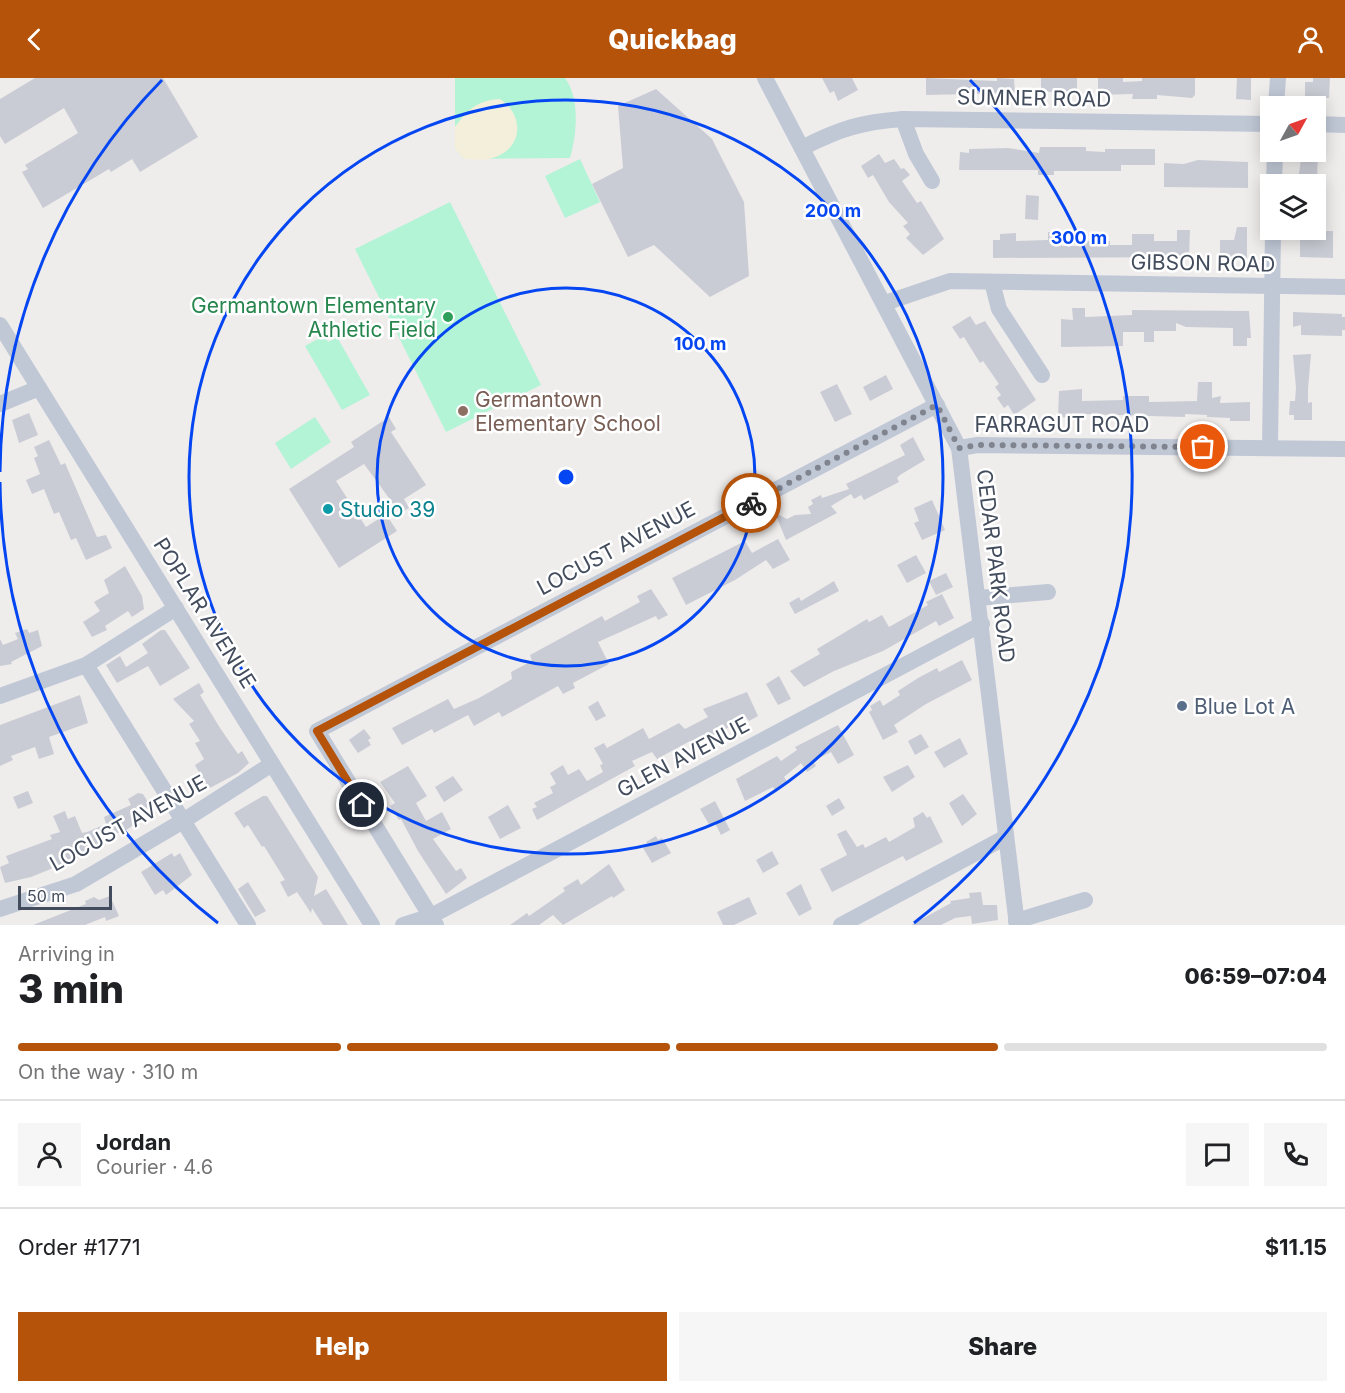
<!DOCTYPE html>
<html lang="en">
<head>
<meta charset="utf-8">
<style>
  body { margin:0; font-family:Inter,sans-serif; background:#f6f6f6; color:#202124; height:100vh; display:flex; flex-direction:column; font-size:22px; white-space:nowrap }
  * { box-sizing:border-box; margin:0 }
  p { font-size:20px; color:#757577 }
  .icon { flex:none; width:33px; height:33px; fill:none; stroke:currentColor; stroke-width:2; stroke-linecap:round; stroke-linejoin:round }
  .map { position:relative; height:847px; overflow:hidden }
  .details { display:flex; flex-direction:column; background:#fff; flex:1 }
  .details>* { flex:none }
  .needle { width:39px; rotate:50deg }
  .fabs { position:absolute; left:1260px; top:18px; display:grid; gap:12px }
  .fabs a { display:grid; place-items:center; width:66px; height:66px; border-radius:0px; background:#fff; box-shadow:0 3px 15px #0003; font-size:30px }
  .scale { position:absolute; left:18px; bottom:15px; width:94px; box-sizing:border-box; padding-left:6px; border:3px solid #424c5c; border-top:0; font-size:16px; line-height:21px; white-space:nowrap; color:#424c5c; -webkit-text-stroke:4px #fff; paint-order:stroke }
  .pin { position:absolute; display:grid; place-items:center; width:51px; height:51px; color:#fff; margin:-26px; border:3px solid #fff; border-radius:50%; box-shadow:0 2px 6px #0007 }
  .courier { position:absolute; display:grid; place-items:center; width:60px; height:60px; margin:-30px; border:4px solid #b45309; border-radius:50%; background:#fff; color:#222; box-shadow:0 2px 8px #0007 }
  .summary em { font-style:normal; font-weight:800 }
  .summary div { display:flex; flex-direction:column-reverse }
  .summary { display:flex; align-items:center; justify-content:space-between; height:102px; padding:0 18px }
  h1 { font-size:39px; font-weight:800; line-height:45px }
  .bar { display:grid; grid-template-columns:repeat(4,1fr); gap:9px 6px; align-content:center; height:72px; padding:0 18px }
  .bar i { height:8px; border-radius:4px; background:#e0e0e0 }
  .bar .selected { background:#b45309 }
  .bar p { grid-column:span 4 }
  .line { display:flex; align-items:center; gap:15px; padding:0 18px; border-top:2px solid #e0e0e0 }
  .line div { flex:1 }
  .round { display:grid; place-items:center; flex:none; width:63px; height:63px; border-radius:0px; background:#f6f6f6 }
  .action { display:flex; gap:12px; margin-top:auto; padding:12px 18px }
  .action a { flex:1; height:69px; border-radius:0px; background:#b45309; color:#fff; font-size:24px; font-weight:800; line-height:69px; text-align:center }
  .action a+a { background:#f6f6f6; color:#202124 }
  header { display:flex; justify-content:space-between; align-items:center; height:78px; padding:0 18px; background:#b45309; color:#fff; font-size:27px; font-weight:800 }
  .map>svg:first-child { display:block }
</style>
</head>
<body>
<header><svg class="icon" aria-label="back" viewBox="0 0 24 24"><path d="M15 5l-7 7 7 7"/></svg>Quickbag<svg class="icon" aria-label="person" viewBox="0 0 24 24"><circle cx="12" cy="8" r="4"/><path d="M4 21q1-7 8-7t8 7"/></svg></header>
<div class="map">
<svg width="1345" height="847" viewBox="0 0 1345 847">
  <rect width="100%" height="100%" fill="#efecec"/>
  <g fill="#b3f4d6">
    <path d="M 455,0 L 565,0 C 580,20 577,56 570,80 L 464,81 L 455,71 Z"/>
    <polygon points="580,81 600,124 565,140 545,98"/>
    <polygon points="450,124 541,307 446,354 355,171"/>
    <polygon points="325,257 328,264 337,259 370,317 342,332 305,268"/>
    <polygon points="315,339 331,364 291,391 275,365"/>
  </g>
  <path fill="#f3efda" d="M 500,21 C 525,37 523,71 493,80 C 485,83 472,81 464,81 L 455,71 L 455,49 C 467,32 478,22 500,21 Z"/>
  <g fill="#caccd5">
    <polygon points="35,0 163,0 198,59 140,94 132,81 111,94 109,91 43,130 22,94 28,91 25,87 78,55 64,30 5,66 0,58 0,21"/>
    <polygon points="822,0 852,0 858,12 838,23 834,13 830,15"/>
    <polygon points="926,0 997,3 997,0 1014,1 1015,15 926,17"/>
    <polygon points="1041,0 1077,0 1077,16 1041,13"/>
    <polygon points="1098,0 1123,0 1123,4 1142,3 1142,0 1195,0 1195,17 1192,20 1157,17 1157,21 1132,21 1133,16 1098,17"/>
    <polygon points="1237,0 1251,0 1251,22 1236,21"/>
    <polygon points="1313,0 1330,0 1329,20 1305,20 1305,4 1313,4"/>
    <polygon points="656,11 712,61 744,124 749,198 710,219 654,167 628,179 592,106 623,90 618,28"/>
    <polygon points="1040,69 1086,69 1086,73 1105,74 1105,71 1155,71 1155,87 1121,87 1121,93 1054,93 1054,97 1038,97 1038,92 959,92 960,74 969,75 969,71 1008,70 1039,75"/>
    <polygon points="1302,74 1318,74 1317,103 1298,103"/>
    <polygon points="879,76 885,85 894,81 901,91 904,90 910,97 902,103 917,125 921,123 944,161 923,177 906,160 910,156 903,148 908,145 889,124 873,97 868,100 861,88"/>
    <polygon points="1198,82 1248,84 1248,110 1164,109 1164,85 1184,86"/>
    <polygon points="1026,117 1039,118 1038,142 1025,141"/>
    <polygon points="1237,149 1247,149 1247,180 1220,179 1220,162 1234,162"/>
    <polygon points="1177,152 1190,152 1189,179 993,180 993,162 1000,162 1000,156 1016,155 1016,163 1048,162 1048,154 1062,154 1062,168 1084,168 1084,163 1110,163 1110,167 1132,167 1132,156 1154,156 1154,163 1177,163"/>
    <polygon points="1319,153 1333,153 1333,180 1300,179 1300,161 1320,161"/>
    <polygon points="1072,230 1085,230 1085,239 1132,237 1132,232 1249,233 1251,260 1247,260 1247,268 1233,268 1233,250 1186,249 1176,245 1176,253 1154,253 1154,264 1144,264 1144,254 1123,254 1123,268 1061,269 1061,241 1073,242"/>
    <polygon points="1293,234 1342,236 1342,239 1345,239 1345,252 1342,252 1342,258 1301,257 1301,247 1293,249"/>
    <polygon points="970,238 976,247 985,243 1036,322 1014,337 1008,327 1004,330 997,320 1001,317 995,309 999,306 983,283 980,285 964,259 960,261 952,249"/>
    <polygon points="1311,276 1308,311 1308,325 1312,324 1312,342 1294,342 1294,337 1289,337 1290,323 1295,323 1296,310 1293,277"/>
    <polygon points="886,297 893,311 870,323 863,309"/>
    <polygon points="1198,304 1212,304 1212,320 1221,318 1220,325 1250,324 1250,343 1230,343 1230,340 1207,339 1207,337 1185,336 1185,339 1082,336 1082,340 1058,339 1059,313 1082,311 1082,323 1123,322 1123,318 1149,318 1149,324 1197,323"/>
    <polygon points="837,306 852,336 835,344 820,314"/>
    <polygon points="29,335 38,357 19,365 12,342"/>
    <polygon points="389,339 396,351 391,354 426,407 404,421 409,430 400,435 364,386 336,403 366,449 386,436 397,453 339,490 289,411 354,369 351,364"/>
    <polygon points="913,359 925,382 900,397 897,400 899,404 864,422 861,417 854,421 851,416 831,428 837,435 786,462 775,435 787,441 795,437 811,436 808,429 813,426 811,422 821,417 822,420 849,411 846,406 905,377 900,367"/>
    <polygon points="49,362 61,387 65,385 97,459 106,457 112,470 86,482 76,460 71,462 59,434 54,436 44,411 32,416 26,402 40,396 34,380 38,378 34,369"/>
    <polygon points="932,422 945,452 922,462 914,445 919,443 914,430"/>
    <polygon points="778,461 790,482 773,491 766,482 735,502 686,527 672,500 745,463 752,475"/>
    <polygon points="916,477 926,495 907,505 897,487"/>
    <polygon points="125,488 142,518 144,531 132,539 128,533 105,548 107,552 92,559 83,544 100,533 94,524 109,515 104,502"/>
    <polygon points="946,495 953,509 936,517 929,503"/>
    <polygon points="834,503 839,513 795,536 789,525 799,519 801,523"/>
    <polygon points="651,511 668,537 658,542 656,538 598,564 609,586 573,605 575,610 563,616 558,608 502,639 499,634 474,648 468,637 434,655 432,651 402,667 392,650 448,621 454,631 479,620 512,601 511,594 532,583 530,577 602,538 605,543 640,524 637,518"/>
    <polygon points="942,516 954,540 939,548 936,543 883,573 834,593 804,609 790,593 820,576 817,571 867,541 869,544 882,537 889,549 928,527 926,524"/>
    <polygon points="27,551 29,555 38,552 42,568 11,584 12,586 0,588 0,561 3,567 18,561 15,555"/>
    <polygon points="161,552 165,552 190,590 160,608 148,588 117,605 106,587 120,578 126,589 148,575 142,566"/>
    <polygon points="962,582 972,602 926,626 894,647 898,654 883,662 869,634 872,632 870,628 880,622 883,628 900,617 898,613 918,600 937,590 939,594"/>
    <polygon points="779,598 791,621 778,627 766,606"/>
    <polygon points="199,605 204,614 200,617 220,650 238,676 242,673 249,685 238,695 208,711 195,687 204,681 195,665 200,663 189,646 194,643 173,621"/>
    <polygon points="747,614 758,638 749,643 746,639 694,670 690,663 657,681 652,674 632,683 635,688 537,742 532,731 537,729 534,725 553,715 550,709 556,706 550,695 563,687 568,697 579,691 587,703 603,694 600,687 603,686 594,670 604,665 607,670 643,650 649,661 679,645 685,651 708,639 703,631"/>
    <polygon points="80,617 88,645 49,659 54,676 39,681 35,669 11,678 13,682 0,688 0,647"/>
    <polygon points="598,623 606,638 596,643 588,629"/>
    <polygon points="838,647 854,677 838,686 831,674 813,683 816,688 807,694 801,685 784,699 788,705 775,713 773,709 745,723 736,701 777,678 781,683 797,672 795,669"/>
    <polygon points="364,651 371,660 368,662 371,667 358,675 349,662"/>
    <polygon points="921,656 929,669 915,677 908,663"/>
    <polygon points="960,660 968,676 944,690 934,674"/>
    <polygon points="908,687 915,699 892,714 883,699"/>
    <polygon points="408,688 427,718 416,725 426,743 442,734 451,751 433,761 456,793 461,790 467,800 446,816 418,773 401,741 399,742 390,728 395,725 380,704"/>
    <polygon points="453,698 463,712 444,724 435,709"/>
    <polygon points="28,713 33,725 18,731 13,719"/>
    <polygon points="138,715 143,716 154,734 126,752 99,762 103,768 76,777 78,780 31,799 5,805 0,789 9,785 6,778 52,761 50,757 60,754 53,738 65,733 68,741 75,738 82,755 87,754 106,746 104,739 131,727 128,721"/>
    <polygon points="963,716 977,736 962,748 949,725"/>
    <polygon points="263,718 267,718 318,799 314,818 326,811 348,847 323,847 312,830 311,835 297,814 288,819 280,804 285,802 264,768 262,769 248,747 244,750 234,735"/>
    <polygon points="839,720 845,730 832,738 826,728"/>
    <polygon points="715,723 730,752 721,757 715,745 710,748 700,731"/>
    <polygon points="508,727 521,750 500,761 488,739"/>
    <polygon points="923,734 927,740 930,738 943,764 906,783 903,778 832,814 820,791 847,777 837,756 846,752 857,769 863,766 865,770 886,759 889,764 915,749 913,740"/>
    <polygon points="656,758 658,762 662,760 671,775 652,785 643,770 649,767 646,764"/>
    <polygon points="772,773 779,786 763,795 756,782"/>
    <polygon points="172,775 174,779 180,775 192,797 166,817 163,812 155,817 141,794"/>
    <polygon points="609,786 625,812 613,820 612,818 563,847 553,837 539,847 510,847 527,835 529,838 565,813 563,810 578,801 581,807"/>
    <polygon points="248,804 266,833 255,839 238,811"/>
    <polygon points="801,806 812,831 799,838 786,815"/>
    <polygon points="981,814 983,827 997,827 998,842 972,846 971,838 955,840 941,847 911,847 951,825 950,823 970,820 969,815"/>
    <polygon points="110,818 119,838 106,843 105,839 85,847 33,847 86,826 85,823 94,819 99,822"/>
    <polygon points="749,819 757,836 734,847 723,847 717,834"/>
  </g>
  <g fill="none" stroke-linecap="round" stroke-linejoin="round">
    <g stroke="#c0c8d6" stroke-width="16">
      <polyline points="765,0 959,370 1017,847"/>
      <polyline points="1276,28 1278,0"/>
      <polyline points="903,41 916,76 932,103"/>
      <polyline points="1316,46 1345,47"/>
      <path d="M 802,70 C 839,51 861,44 903,41 L 1270,46"/>
      <polyline points="1274,106 1275,74"/>
      <polyline points="992,204 999,231 1042,297"/>
      <polyline points="885,225 950,203 1345,209"/>
      <polyline points="0,247 372,847"/>
      <polyline points="0,326 39,310"/>
      <polyline points="959,370 978,367 1345,371"/>
      <polyline points="1270,370 1273,152"/>
      <polyline points="978,520 1048,514"/>
      <polyline points="86,587 248,847"/>
      <polyline points="0,618 86,587 176,530"/>
      <polyline points="0,831 76,806 183,743 272,686"/>
      <polyline points="1016,843 1085,822"/>
      <polyline points="403,847 431,838 982,546"/>
      <polyline points="436,847 317,653 937,327"/>
      <polyline points="841,847 1006,759"/>
    </g>
  </g>
  <g fill="none" stroke-linecap="round" stroke-linejoin="round">
    <polyline stroke="#7f848e" stroke-width="6" stroke-dasharray="0 10.8" points="751,425 937,327 959,370 978,367 1203,369"/>
    <polyline stroke="#b45309" stroke-width="8" points="362,727 317,653 751,425"/>
  </g>
  <g fill="none" stroke="#0446f1" stroke-width="3">
    <circle cx="566" cy="399" r="189"/>
    <circle cx="566" cy="399" r="377"/>
    <path d="M218 845A566 566 0 0 1 0 404M0 394A566 566 0 0 1 162 2M970 2A566 566 0 0 1 914 845"/>
  </g>
  <circle fill="#2e9e5b" stroke="#fff" stroke-width="2" cx="448" cy="239" r="6"/>
  <circle fill="#8d6e63" stroke="#fff" stroke-width="2" cx="463" cy="333" r="6"/>
  <circle fill="#0f9aa8" stroke="#fff" stroke-width="2" cx="328" cy="431" r="6"/>
  <circle fill="#5c6f8a" stroke="#fff" stroke-width="2" cx="1182" cy="628" r="6"/>
  <g text-anchor="middle" dominant-baseline="central" stroke-width="5" stroke-linejoin="round" paint-order="stroke">
    <g font-size="21" fill="#424c5c" stroke="#fff">
      <text transform="translate(1034 20) rotate(1)">SUMNER ROAD</text>
      <text transform="translate(1203 185) rotate(1)">GIBSON ROAD</text>
      <text x="1062" y="346">FARRAGUT ROAD</text>
      <text transform="translate(616 470) rotate(-28)">LOCUST AVENUE</text>
      <text transform="translate(996 488) rotate(83)">CEDAR PARK ROAD</text>
      <text transform="translate(205 535) rotate(58)">POPLAR AVENUE</text>
      <text transform="translate(683 679) rotate(-28)">GLEN AVENUE</text>
      <text transform="translate(128 745) rotate(-29)">LOCUST AVENUE</text>
    </g>
    <g font-size="21" fill="#27864d" stroke="#fff" text-anchor="end">
      <text x="436" y="227">Germantown Elementary<tspan x="436" dy="24">Athletic Field</tspan></text>
    </g>
    <g font-size="21" fill="#785e54" stroke="#fff" text-anchor="start">
      <text x="475" y="321">Germantown<tspan x="475" dy="24">Elementary School</tspan></text>
    </g>
    <g font-size="21" fill="#0d838f" stroke="#fff" text-anchor="start">
      <text x="340" y="431">Studio 39</text>
    </g>
    <g font-size="21" fill="#4e5e75" stroke="#fff" text-anchor="start">
      <text x="1194" y="628">Blue Lot A</text>
    </g>
  </g>
  <circle cx="566" cy="399" r="9" fill="#0446f1" stroke="#fff" stroke-width="3"/>
  <g font-size="18" text-anchor="middle" font-weight="bold" fill="#0446f1" stroke="#fff" stroke-width="5" stroke-linejoin="round" paint-order="stroke">
    <text x="833" y="139">200 m</text>
    <text x="1079" y="166">300 m</text>
    <text x="700" y="272">100 m</text>
  </g>
</svg>
<div class="fabs">
<a><svg class="needle" viewBox="-14 -14 28 28"><path d="M0-13l5 13h-10z" fill="#e53935"/><path d="M0 13l5-13h-10z" fill="#757577"/></svg></a>
<a><svg class="icon" aria-label="layers" viewBox="0 0 24 24"><path d="M12 4l9 5-9 5-9-5zM3 14l9 5 9-5"/></svg></a>
</div>
<div class="scale">50 m</div>
<div class="pin" style="left:1203px;top:369px;background:#ea580c"><svg class="icon" aria-label="bag" viewBox="0 0 24 24"><path d="M5 8h14l-1 12H6zM9 8a3 3 0 0 1 6 0"/></svg></div>
<div class="pin" style="left:362px;top:727px;background:#1f2937"><svg class="icon" aria-label="home" viewBox="0 0 24 24"><path d="M3 11l9-7 9 7M6 9v11h12V9"/></svg></div>
<div class="courier" style="left:751px;top:425px"><svg class="icon" aria-label="bike" viewBox="0 0 24 24"><circle cx="6" cy="16" r="4"/><circle cx="18" cy="16" r="4"/><path d="M6 16l4-8h5l3 8M10 8l3 8H6M13 5h3"/></svg></div>
</div>
<section class="details">
<div class="summary"><div><h1>3 min</h1><p>Arriving in</p></div><em>06:59–07:04</em></div>
<div class="bar"><i class="selected"></i><i class="selected"></i><i class="selected"></i><i></i><p>On the way · 310 m</p></div>
<div class="line" style="height:108px"><a class="round"><svg class="icon" aria-label="person" viewBox="0 0 24 24"><circle cx="12" cy="8" r="4"/><path d="M4 21q1-7 8-7t8 7"/></svg></a><div><b>Jordan</b><p>Courier · 4.6</p></div><a class="round"><svg class="icon" aria-label="chat" viewBox="0 0 24 24"><path d="M4 5h16v11H9l-5 4z"/></svg></a><a class="round"><svg class="icon" aria-label="phone" viewBox="0 0 24 24"><path d="M5 4h4l2 5-3 2q2 4 5 5l2-3 5 2v4C11 20 4 13 5 4z"/></svg></a></div>
<div class="line" style="height:78px"><div>Order #1771</div><b>$11.15</b></div>
<div class="action"><a>Help</a><a>Share</a></div>
</section>
</body>
</html>
